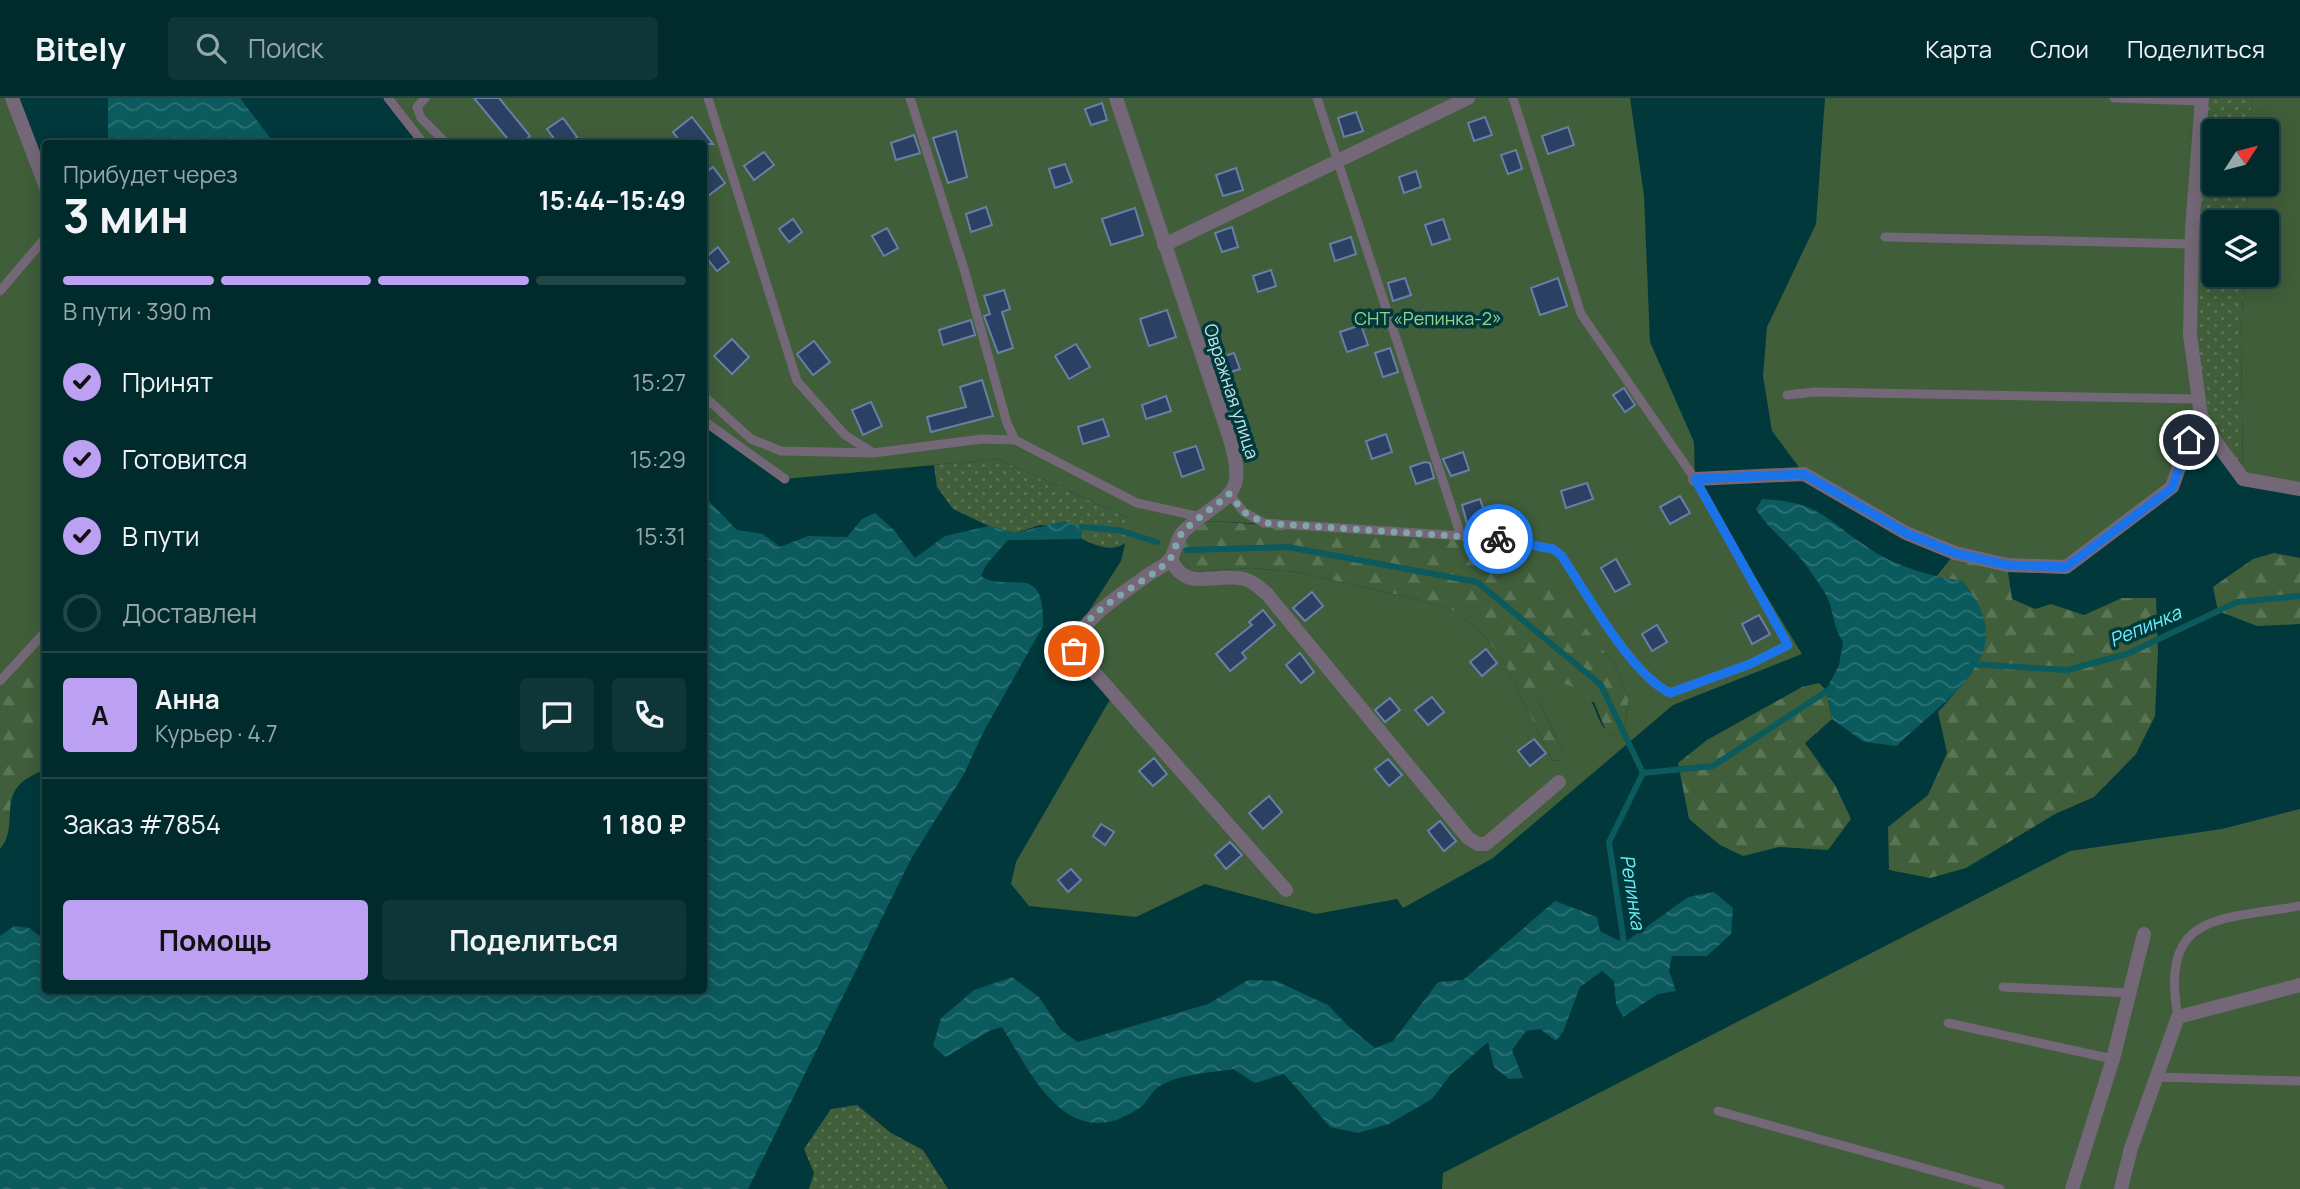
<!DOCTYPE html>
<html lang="ru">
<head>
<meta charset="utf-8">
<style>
  body { margin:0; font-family:Manrope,sans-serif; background:#0e3638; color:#f1f3f6; height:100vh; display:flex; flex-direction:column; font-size:26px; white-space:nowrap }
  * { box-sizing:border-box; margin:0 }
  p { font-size:23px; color:#95a7a9 }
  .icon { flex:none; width:38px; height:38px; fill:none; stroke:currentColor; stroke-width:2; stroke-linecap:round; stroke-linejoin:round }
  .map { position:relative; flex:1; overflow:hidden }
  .details { position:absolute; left:42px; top:42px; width:665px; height:854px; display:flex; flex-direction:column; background:#002a2c; border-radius:7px; box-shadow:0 4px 18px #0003,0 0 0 2px #224648 }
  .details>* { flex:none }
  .needle { width:46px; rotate:54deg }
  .fabs { position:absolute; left:2202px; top:21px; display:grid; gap:14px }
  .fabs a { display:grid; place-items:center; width:77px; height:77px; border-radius:7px; background:#002a2c; box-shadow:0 4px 18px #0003,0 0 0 2px #224648; font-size:35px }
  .pin { position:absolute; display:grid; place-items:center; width:60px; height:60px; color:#fff; margin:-30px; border:4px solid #fff; border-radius:50%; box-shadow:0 2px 7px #0007 }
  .courier { position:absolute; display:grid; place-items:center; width:70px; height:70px; margin:-35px; border:5px solid #1a73e8; border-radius:50%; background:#fff; color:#222; box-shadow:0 2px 9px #0007 }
  .head em { font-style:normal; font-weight:700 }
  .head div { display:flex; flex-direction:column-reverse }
  .head { display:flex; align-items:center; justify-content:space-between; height:119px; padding:0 21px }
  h1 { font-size:46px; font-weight:700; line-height:52px }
  .bar { display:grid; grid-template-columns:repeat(4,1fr); gap:10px 7px; align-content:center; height:84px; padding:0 21px }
  .bar i { height:9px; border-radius:5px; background:#224648 }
  .bar .current { background:#bca0f2 }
  .bar p { grid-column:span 4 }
  .line { display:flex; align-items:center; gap:18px; padding:0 21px; border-top:2px solid #224648 }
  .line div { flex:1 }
  .round { display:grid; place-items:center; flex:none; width:74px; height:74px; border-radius:7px; background:#0e3638 }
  ol { padding:0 21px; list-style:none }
  li { display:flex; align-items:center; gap:21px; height:77px }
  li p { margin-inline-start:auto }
  li .icon { padding:7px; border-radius:50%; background:#bca0f2; color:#111; stroke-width:4 }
  li:last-child { color:#95a7a9 }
  li i { width:38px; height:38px; border:4px solid #224648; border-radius:50% }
  .cta { display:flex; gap:14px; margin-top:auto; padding:14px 21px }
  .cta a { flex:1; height:80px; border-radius:7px; background:#bca0f2; color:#111; font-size:28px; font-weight:700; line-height:80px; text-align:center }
  .cta a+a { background:#0e3638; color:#f1f3f6 }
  header { display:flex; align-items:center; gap:42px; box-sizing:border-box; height:98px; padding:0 35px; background:#002a2c; border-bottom:2px solid #224648 }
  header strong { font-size:33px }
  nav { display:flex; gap:38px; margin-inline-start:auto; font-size:24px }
  .search { width:490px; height:63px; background:#0e3638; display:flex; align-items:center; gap:18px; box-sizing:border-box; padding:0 24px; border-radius:7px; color:#95a7a9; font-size:26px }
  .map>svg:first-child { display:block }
</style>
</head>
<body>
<header>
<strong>Bitely</strong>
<div class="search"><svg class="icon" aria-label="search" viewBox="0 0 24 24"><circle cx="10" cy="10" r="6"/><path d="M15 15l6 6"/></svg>Поиск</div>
<nav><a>Карта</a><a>Слои</a><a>Поделиться</a></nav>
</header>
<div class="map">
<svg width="2300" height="1091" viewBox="0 0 2300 1091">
  <defs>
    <pattern id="grass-dots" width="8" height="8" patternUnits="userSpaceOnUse" patternTransform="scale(1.75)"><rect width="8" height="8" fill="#405e3a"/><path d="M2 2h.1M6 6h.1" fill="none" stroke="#5a7556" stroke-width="1.8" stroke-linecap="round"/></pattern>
    <pattern id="forest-firs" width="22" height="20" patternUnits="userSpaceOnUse" patternTransform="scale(1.75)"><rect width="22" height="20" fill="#405e3a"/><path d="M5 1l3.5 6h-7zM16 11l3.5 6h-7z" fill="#5a7556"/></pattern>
    <pattern id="water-waves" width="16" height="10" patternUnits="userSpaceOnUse" patternTransform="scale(1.75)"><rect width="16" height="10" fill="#0b5a5d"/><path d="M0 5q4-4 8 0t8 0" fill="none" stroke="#2d7274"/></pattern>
  </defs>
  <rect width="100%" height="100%" fill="#00383b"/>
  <g fill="url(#grass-dots)">
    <polygon points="2202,0 2252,0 2250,33 2214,33 2214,86 2248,86 2246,124 2214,124 2214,177 2244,177 2241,241 2243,381 2202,325 2190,237"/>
    <path d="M 998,361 L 1131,421 L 1127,444 C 1111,455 1098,448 1082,441 L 1082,429 L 1040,427 L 1015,435 L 989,428 L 953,411 L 937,389 L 934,367 Z"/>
    <polygon points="857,1007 891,1035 923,1052 948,1091 809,1091 814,1075 804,1051 831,1011"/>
  </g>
  <g fill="url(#forest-firs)">
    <path d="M 1208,423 L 1480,441 L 1533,461 L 1615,567 L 1629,601 L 1624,633 L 1614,639 L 1606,633 L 1594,604 L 1537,599 L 1564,656 L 1561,663 L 1552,662 L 1506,568 L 1484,537 L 1454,513 L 1424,503 L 1297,474 L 1251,470 L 1191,474 L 1182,466 C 1180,442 1189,436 1208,423 Z"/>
    <path d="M 1955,455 L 2007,467 L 2012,501 L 2035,511 L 2051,506 L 2084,517 L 2122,500 L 2156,500 L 2158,552 L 2155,618 L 2136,656 L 2094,699 L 2055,716 L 1966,770 L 1930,780 L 1889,772 L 1888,729 L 1928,697 L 1947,655 L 1938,614 C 1976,572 2008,535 1962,483 L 1936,479 Z"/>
    <polygon points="2274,455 2300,460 2300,526 2257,528 2218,513 2213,489 2253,461"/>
    <path d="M 45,533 L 45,671 C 38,675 28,679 21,685 C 1,704 18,730 0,751 L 0,583 Z"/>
    <polygon points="1819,585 1826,592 1832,621 1805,645 1835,687 1851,721 1828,752 1779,749 1743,758 1720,747 1689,721 1678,665 1707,642 1802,589"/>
  </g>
  <g fill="#405e3a" fill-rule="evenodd">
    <polygon points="0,0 12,0 45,89 46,533 0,583"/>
    <path d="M 388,0 L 1630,0 L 1644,98 L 1650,244 L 1694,344 L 1695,381 L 1802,556 L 1673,607 L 1493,760 L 1403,810 L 1397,801 L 1316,816 L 1205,786 L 1136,819 L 1029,808 L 1011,786 L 1016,764 L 1112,598 L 1066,549 L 1121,463 L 1131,421 L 998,361 L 785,381 L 704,323 L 704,46 L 424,45 ZM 1208,423 L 1308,428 L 1404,441 L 1480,441 L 1532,461 L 1615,567 L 1629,601 L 1624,633 L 1614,639 C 1586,620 1608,594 1555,584 C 1546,582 1541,584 1536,591 L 1537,599 L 1564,656 L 1561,663 L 1552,662 L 1506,568 L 1484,537 L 1454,513 L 1424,503 L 1297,474 L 1251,470 L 1191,474 L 1182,466 C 1180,442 1189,436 1208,423 Z"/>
    <polygon points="1825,0 2202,0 2190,237 2202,325 2172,389 2066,469 1955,455 1804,376 1772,333 1763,278 1767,229 1816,126"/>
    <polygon points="2252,0 2300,0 2300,391 2243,381 2241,241 2244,177 2266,177 2266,124 2246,124 2248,86 2266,86 2266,33 2250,33"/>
    <polygon points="2300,711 2300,1091 1442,1091 1443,1075 2070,753 2222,731"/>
  </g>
  <g fill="url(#water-waves)">
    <polygon points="108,0 240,0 274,45 108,45"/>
    <path d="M 704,398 L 737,432 L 763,436 L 780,449 L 808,438 L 847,439 L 862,421 L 875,415 L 894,432 L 915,460 L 945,438 L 989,428 L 1015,435 L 1065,423 L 1082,429 L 1082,441 L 1008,442 L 986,467 L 981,478 C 1009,497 1045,460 1043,528 L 984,633 L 964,676 L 911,761 L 748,1091 L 0,1091 L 0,838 L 14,828 L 29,830 L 45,842 L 46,892 L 704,892 Z"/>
    <path d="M 1762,401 C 1819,404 1823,419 1867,449 C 1894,468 1930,478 1962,483 C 2028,558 1942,601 1897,648 L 1864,644 L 1832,621 L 1826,592 L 1839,567 L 1843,544 C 1833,527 1835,521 1829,504 C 1826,495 1818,484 1812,476 C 1796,450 1771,436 1756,411 Z"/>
    <path d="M 1714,794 L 1733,810 L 1731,836 L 1707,858 L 1672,858 L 1669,873 L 1676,893 L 1658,896 L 1623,919 L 1616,906 L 1614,883 L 1602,873 L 1580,889 L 1563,934 L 1556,943 L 1540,931 L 1526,933 L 1512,952 L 1523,980 L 1509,981 L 1494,969 L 1488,944 L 1451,976 L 1432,1001 L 1389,1026 L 1358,1035 L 1330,1029 L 1284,976 L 1255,985 L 1233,971 C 1211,975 1179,976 1160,988 C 1151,993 1147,1006 1138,1011 C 1068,1057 1033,979 1002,929 L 991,932 L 946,959 L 933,948 L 941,920 L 974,892 L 1012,879 L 1039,899 L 1061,932 L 1078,944 L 1208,906 L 1248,882 L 1276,883 L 1328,907 L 1349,929 L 1375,950 L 1393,943 L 1438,884 L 1463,882 L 1555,803 L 1597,819 L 1600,833 L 1624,845 L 1688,799 Z"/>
  </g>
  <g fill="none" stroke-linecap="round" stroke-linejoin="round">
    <g stroke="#0b5a5d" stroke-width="6">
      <polyline points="1082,429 1118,432 1157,444"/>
      <polyline points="1187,452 1288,449 1477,484 1601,587 1643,675"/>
      <polyline points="1972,566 2067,572 2127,556 2237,504 2300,498"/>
      <polyline points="1619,846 1624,845 1609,744 1643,675 1713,668 1833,589"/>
    </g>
  </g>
  <g fill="#2b4063" stroke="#6880a7" stroke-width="2">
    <polygon points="474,0 499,0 530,38 521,46 512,46"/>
    <polygon points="1102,5 1107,22 1091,27 1085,11"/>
    <polygon points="1356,14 1363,33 1344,39 1338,20"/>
    <polygon points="692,19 713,46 682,46 673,34"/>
    <polygon points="1485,19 1492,37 1474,43 1468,25"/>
    <polygon points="563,20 577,39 568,46 558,46 547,31"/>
    <polygon points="1568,29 1574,47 1548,56 1542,38"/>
    <polygon points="956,33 967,79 948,85 933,40"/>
    <polygon points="914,37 920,55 896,62 891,45"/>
    <polygon points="1516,52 1522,71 1508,76 1501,57"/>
    <polygon points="764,54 774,67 754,82 744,68"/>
    <polygon points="1065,66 1072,84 1055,90 1049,71"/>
    <polygon points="713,69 725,85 704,101 704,76"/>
    <polygon points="1236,70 1243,92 1223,98 1216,77"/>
    <polygon points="1416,73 1421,89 1404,95 1399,79"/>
    <polygon points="986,109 992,127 971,134 966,116"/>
    <polygon points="1135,110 1143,137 1111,147 1102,121"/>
    <polygon points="793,121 802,134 789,144 779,131"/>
    <polygon points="1443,121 1450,141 1432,147 1425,127"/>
    <polygon points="1232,129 1238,149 1222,154 1215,135"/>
    <polygon points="887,130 898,150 884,158 872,138"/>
    <polygon points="1351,139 1356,156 1335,163 1330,146"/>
    <polygon points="718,149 729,164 717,173 706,159"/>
    <polygon points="1271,172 1276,188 1258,194 1253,178"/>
    <polygon points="1405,180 1411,197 1393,203 1388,185"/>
    <polygon points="1558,180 1567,208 1540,217 1531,190"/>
    <polygon points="1004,192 1010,211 1002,214 1013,250 998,255 984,218 990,216 984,198"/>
    <polygon points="1167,212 1176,239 1149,248 1140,221"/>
    <polygon points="971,222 975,237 943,247 939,232"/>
    <polygon points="1361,227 1368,247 1347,254 1340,234"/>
    <polygon points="732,241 749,259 732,276 714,258"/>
    <polygon points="814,243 830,264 813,277 797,256"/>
    <polygon points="1076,246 1090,269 1069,281 1055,258"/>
    <polygon points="1390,250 1398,274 1383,279 1375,255"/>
    <polygon points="1234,255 1240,271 1221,277 1216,261"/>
    <polygon points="982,282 993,318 931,334 927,319 966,309 960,289"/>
    <polygon points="1624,290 1635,307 1625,314 1613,297"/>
    <polygon points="1166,298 1171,313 1146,321 1142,307"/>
    <polygon points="871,304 882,328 863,337 852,312"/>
    <polygon points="1103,321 1109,338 1083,346 1078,329"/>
    <polygon points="1386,336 1392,354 1372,361 1366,343"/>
    <polygon points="1196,348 1204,371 1182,379 1174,355"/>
    <polygon points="1463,354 1469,372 1451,378 1443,361"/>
    <polygon points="1425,364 1430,365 1434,380 1416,386 1410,369"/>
    <polygon points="1587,385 1593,401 1566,410 1561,393"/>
    <polygon points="1680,398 1690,415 1670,426 1660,409"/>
    <polygon points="1480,401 1486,419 1467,425 1462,407"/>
    <polygon points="1616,461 1630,486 1615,494 1601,470"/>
    <polygon points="1312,494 1323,508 1305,523 1293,510"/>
    <polygon points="1263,512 1275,527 1242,555 1246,560 1230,573 1216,556 1252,527 1249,524"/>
    <polygon points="1759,517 1770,536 1752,546 1742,526"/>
    <polygon points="1657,527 1667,544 1652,553 1642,536"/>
    <polygon points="1486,551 1497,565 1482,578 1470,564"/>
    <polygon points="1300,555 1314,574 1301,585 1286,567"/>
    <polygon points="1432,599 1444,614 1428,627 1415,612"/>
    <polygon points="1390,600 1400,612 1385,624 1375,612"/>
    <polygon points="1534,641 1546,655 1530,668 1518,653"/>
    <polygon points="1154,660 1167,676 1153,688 1139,673"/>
    <polygon points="1388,661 1402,677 1389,688 1375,671"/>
    <polygon points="1269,698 1282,714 1263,731 1249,715"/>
    <polygon points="1440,723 1456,743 1444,753 1428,733"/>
    <polygon points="1101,726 1114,734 1105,747 1093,738"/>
    <polygon points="1230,744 1242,757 1226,771 1215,757"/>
    <polygon points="1071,771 1081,782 1068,794 1058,782"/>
  </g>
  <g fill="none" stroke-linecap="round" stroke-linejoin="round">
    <g stroke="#746777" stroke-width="9">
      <polyline points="388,0 424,46"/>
      <polyline points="425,0 417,9 421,20 447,46"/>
      <polyline points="708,0 797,283 845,337 872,354"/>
      <polyline points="910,0 964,171 1007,325 1015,342"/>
      <polyline points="1317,0 1461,438"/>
      <polyline points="2114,0 2201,3"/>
      <polyline points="1885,139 2192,146"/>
      <polyline points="0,193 46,139"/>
      <polyline points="1787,297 1815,294 2198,301"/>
      <polyline points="704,298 751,341 781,353 873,355 982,341 1015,342 1137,405 1201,419"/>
      <polyline points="704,323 785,381"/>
      <path d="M 1229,396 L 1244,414 L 1264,425 L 1496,440 L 1553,451 L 1561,457 C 1588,497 1629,574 1670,595 L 1750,566 L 1788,547 L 1695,381 L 1581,216 L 1513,0"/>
      <polyline points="0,583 46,533"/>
      <polyline points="2003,889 2130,895"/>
      <path d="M 2178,919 C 2159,814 2219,822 2300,808"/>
      <polyline points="1948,925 2113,961"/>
      <polyline points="2157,979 2300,983"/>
      <polyline points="1718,1013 2000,1091"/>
    </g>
    <g stroke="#746777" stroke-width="14">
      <polyline points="12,0 46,89"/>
      <path d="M 1116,0 L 1229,338 C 1249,402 1227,394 1185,432 C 1176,440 1177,451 1171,460 C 1167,467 1156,472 1149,476 C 1123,496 1084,517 1073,550 L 1286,792"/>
      <polyline points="2202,0 2192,132 2190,237 2202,325 2243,381 2300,391"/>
      <polyline points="1164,147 1468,0"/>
      <polyline points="1695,381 1804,376 1906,435 1955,455 2007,467 2066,469 2172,389 2189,342 2202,325"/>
      <path d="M 1171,461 C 1185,495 1216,474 1244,481 C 1253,483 1260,490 1267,496 L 1468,740 L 1478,746 L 1486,746 L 1559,684"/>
      <polyline points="2072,1091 2113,961 2144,836"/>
      <polyline points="2121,1091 2131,1050 2178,919 2300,887"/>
    </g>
  </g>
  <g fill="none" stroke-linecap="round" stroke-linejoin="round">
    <path stroke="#7fa7a9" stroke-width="7" stroke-dasharray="0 12.6" d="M 1074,553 C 1074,514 1146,487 1169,462 C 1176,455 1175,442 1183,434 C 1196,420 1215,409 1229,396 L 1244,414 L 1264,425 L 1498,441"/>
    <path stroke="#1a73e8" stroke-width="9" d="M 1498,441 L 1553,451 L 1561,457 C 1588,497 1629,574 1670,595 L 1750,566 L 1788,547 L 1695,381 L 1804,376 L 1906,435 L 1955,455 L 2007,467 L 2066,469 L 2172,390 L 2189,342"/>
  </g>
  <g text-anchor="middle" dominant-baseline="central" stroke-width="7" stroke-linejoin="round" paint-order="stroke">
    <g font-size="18" fill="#98d38b" stroke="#00383b">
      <text x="1428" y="220">СНТ «Репинка-2»</text>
    </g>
    <g font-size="18" fill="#c3e3e4" stroke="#00383b">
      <text transform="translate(1232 293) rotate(72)">Овражная улица</text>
    </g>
    <g font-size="19" font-style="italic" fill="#6df1f8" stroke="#00383b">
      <text transform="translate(2145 528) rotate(-23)">Репинка</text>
      <text transform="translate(1633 794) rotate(81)">Репинка</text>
    </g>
  </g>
</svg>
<div class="fabs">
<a><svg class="needle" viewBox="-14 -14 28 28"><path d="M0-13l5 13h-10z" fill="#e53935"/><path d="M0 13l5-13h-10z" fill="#95a7a9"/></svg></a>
<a><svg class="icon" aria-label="layers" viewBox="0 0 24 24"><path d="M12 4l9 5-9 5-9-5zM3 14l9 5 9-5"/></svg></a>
</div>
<div class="pin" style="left:1074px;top:553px;background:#ea580c"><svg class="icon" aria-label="bag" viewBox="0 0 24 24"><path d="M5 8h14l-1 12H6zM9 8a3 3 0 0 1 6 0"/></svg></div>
<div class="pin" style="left:2189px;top:342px;background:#1f2937"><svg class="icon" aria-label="home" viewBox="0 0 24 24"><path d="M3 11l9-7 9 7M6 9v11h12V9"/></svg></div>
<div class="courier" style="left:1498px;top:441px"><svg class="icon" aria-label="bike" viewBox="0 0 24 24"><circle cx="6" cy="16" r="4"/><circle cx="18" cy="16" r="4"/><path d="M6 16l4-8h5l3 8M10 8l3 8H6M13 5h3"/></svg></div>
<section class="details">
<div class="head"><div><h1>3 мин</h1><p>Прибудет через</p></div><em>15:44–15:49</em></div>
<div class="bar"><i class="current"></i><i class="current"></i><i class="current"></i><i></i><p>В пути · 390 m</p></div>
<ol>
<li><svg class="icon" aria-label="check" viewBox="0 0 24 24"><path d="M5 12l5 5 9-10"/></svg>Принят<p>15:27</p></li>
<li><svg class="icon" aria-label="check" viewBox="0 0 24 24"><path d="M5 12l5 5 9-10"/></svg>Готовится<p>15:29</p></li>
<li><svg class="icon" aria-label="check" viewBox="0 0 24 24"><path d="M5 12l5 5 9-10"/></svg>В пути<p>15:31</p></li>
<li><i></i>Доставлен</li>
</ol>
<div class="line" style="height:126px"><b class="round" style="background:#bca0f2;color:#111">А</b><div><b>Анна</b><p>Курьер · 4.7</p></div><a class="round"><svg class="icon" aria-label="chat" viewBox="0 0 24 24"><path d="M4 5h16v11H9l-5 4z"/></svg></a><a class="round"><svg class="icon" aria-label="phone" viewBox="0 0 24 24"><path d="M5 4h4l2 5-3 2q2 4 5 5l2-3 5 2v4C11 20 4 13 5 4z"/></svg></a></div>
<div class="line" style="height:91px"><div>Заказ #7854</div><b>1 180 ₽</b></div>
<div class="cta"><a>Помощь</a><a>Поделиться</a></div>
</section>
</div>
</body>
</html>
